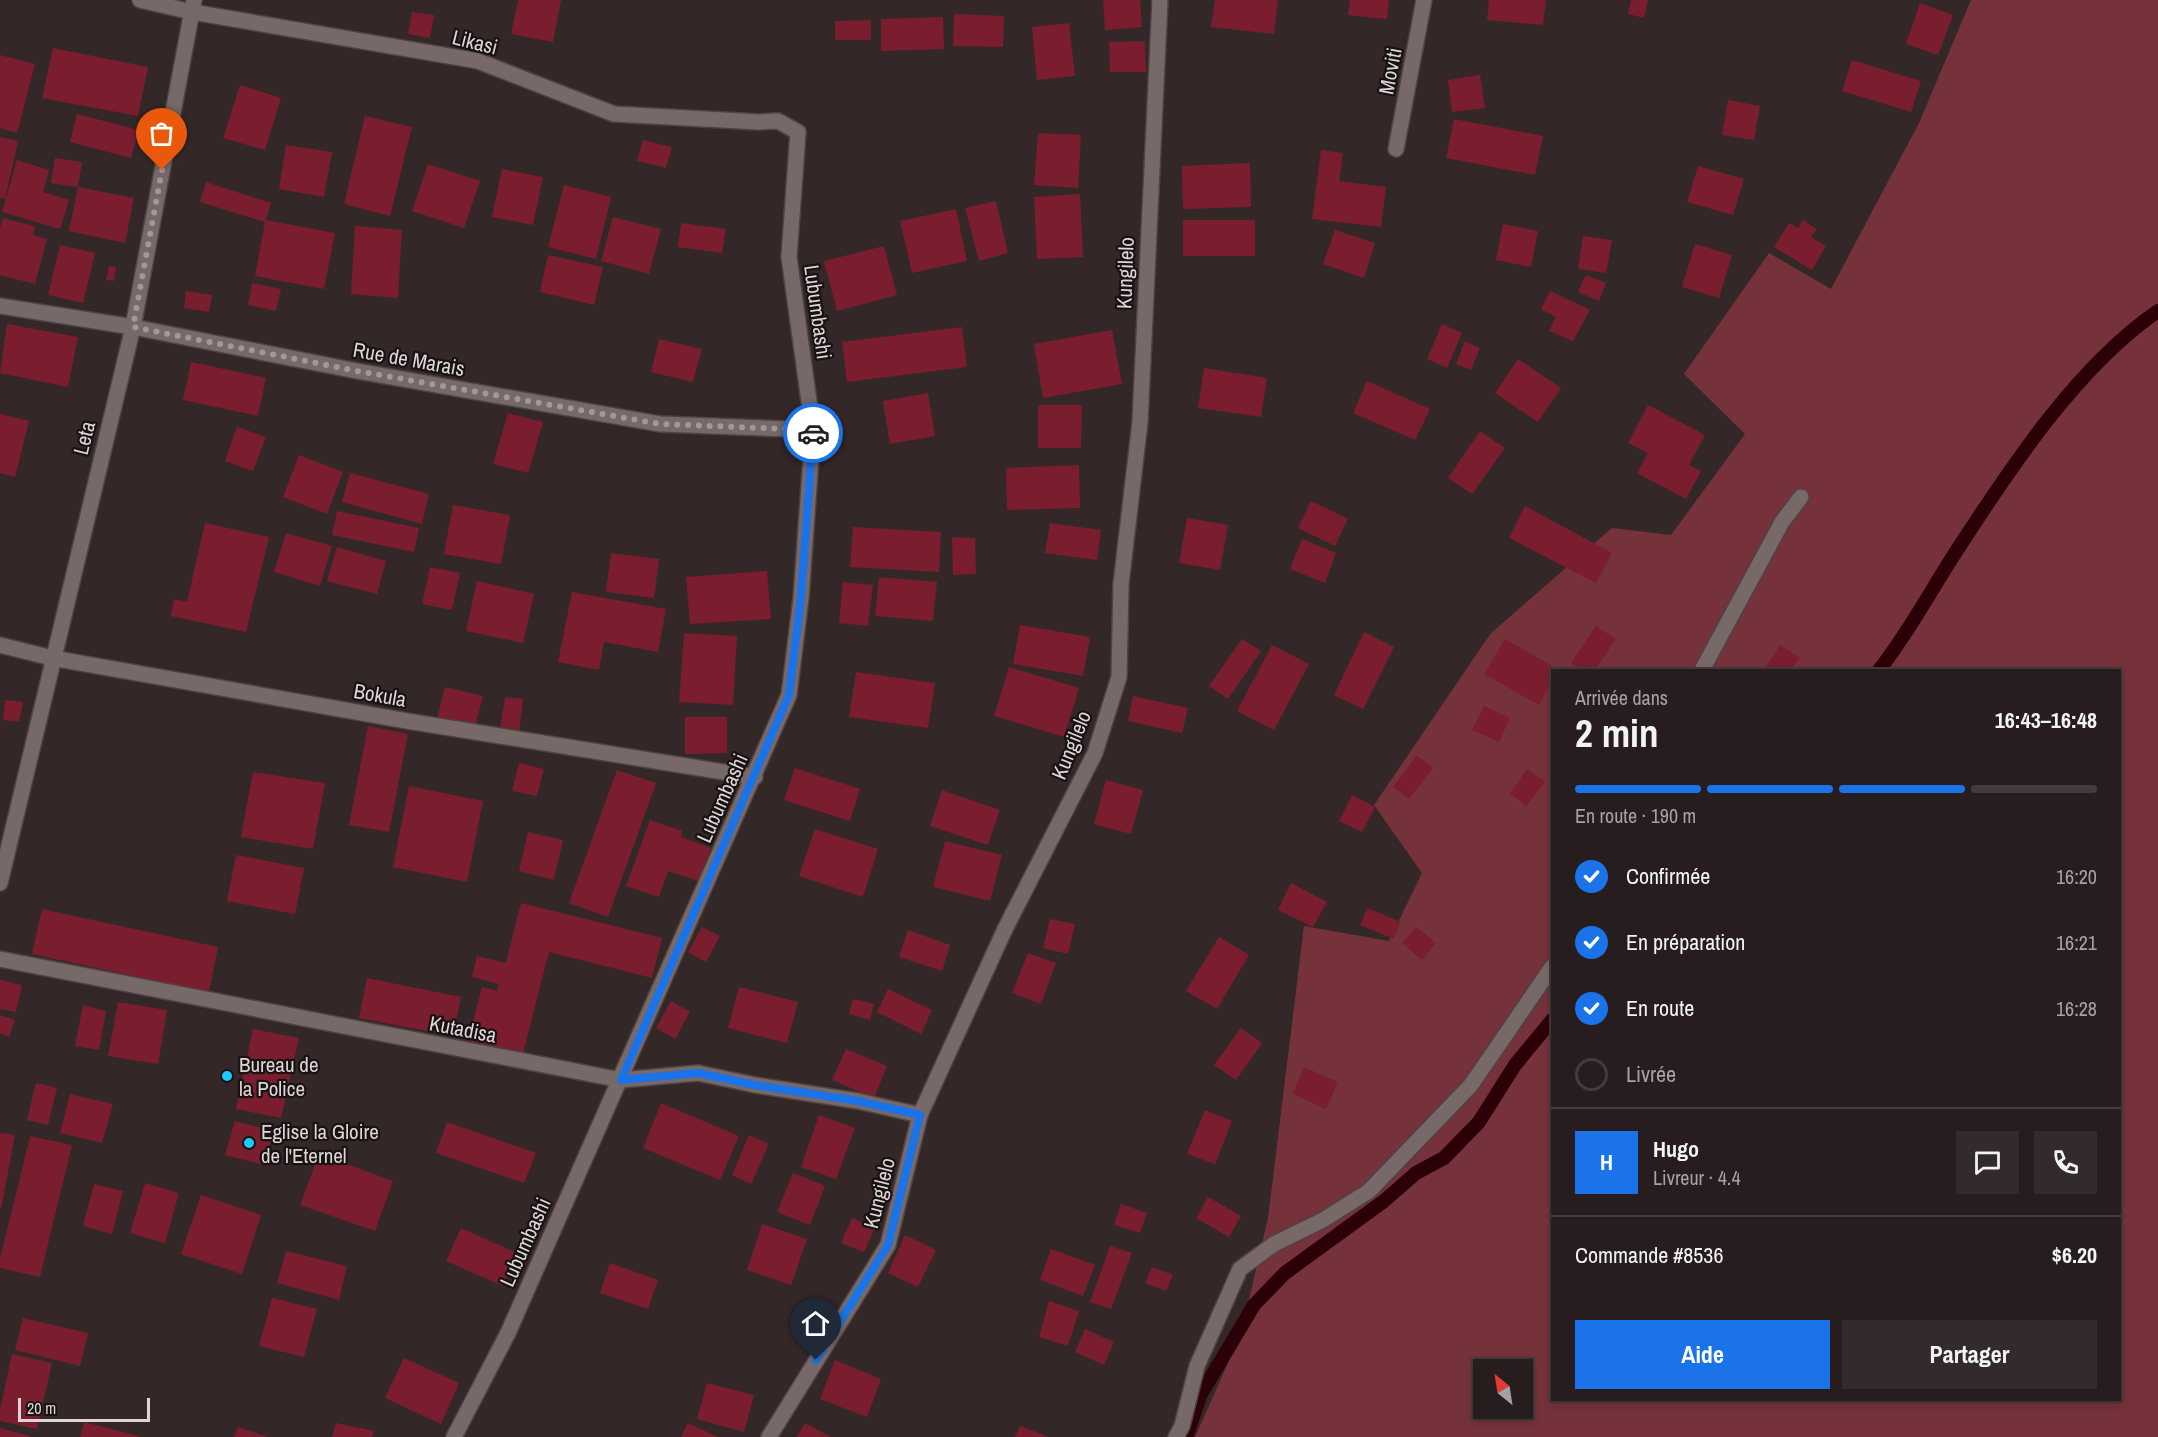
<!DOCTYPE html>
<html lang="fr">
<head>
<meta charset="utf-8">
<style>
  body { margin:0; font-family:"Archivo Narrow",sans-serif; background:#332a2b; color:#f1f3f6; height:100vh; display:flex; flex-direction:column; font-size:22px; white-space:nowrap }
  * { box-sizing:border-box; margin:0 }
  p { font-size:20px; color:#a4a2a4 }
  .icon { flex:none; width:33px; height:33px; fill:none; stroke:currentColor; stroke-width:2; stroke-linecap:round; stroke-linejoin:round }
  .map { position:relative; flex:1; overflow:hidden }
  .sheet { position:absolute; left:1551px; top:669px; width:570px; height:732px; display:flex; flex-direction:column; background:#271d1e; border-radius:0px; box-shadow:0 3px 9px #0003,0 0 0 2px #433b3c }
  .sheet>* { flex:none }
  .needle { width:39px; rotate:330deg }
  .controls { position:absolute; left:1473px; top:1359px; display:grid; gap:12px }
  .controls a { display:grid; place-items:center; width:60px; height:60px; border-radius:0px; background:#271d1e; box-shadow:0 3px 9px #0003,0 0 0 2px #433b3c; font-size:30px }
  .scale { position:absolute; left:18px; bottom:15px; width:132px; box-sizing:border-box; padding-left:6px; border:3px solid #ded5d6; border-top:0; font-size:16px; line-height:21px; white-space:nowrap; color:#ded5d6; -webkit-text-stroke:4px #181212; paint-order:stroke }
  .pin { position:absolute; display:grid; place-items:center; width:51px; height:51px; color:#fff; margin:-62px -26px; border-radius:50% 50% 50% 0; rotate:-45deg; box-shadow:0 0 6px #0007 }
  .pin .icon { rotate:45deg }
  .courier { position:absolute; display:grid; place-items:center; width:60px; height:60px; margin:-30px; border:4px solid #1a73e8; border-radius:50%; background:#fff; color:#222; box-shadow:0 2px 8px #0007 }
  .headline em { font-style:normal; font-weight:700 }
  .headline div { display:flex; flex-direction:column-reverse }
  .headline { display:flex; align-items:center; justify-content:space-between; height:102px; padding:0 24px }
  h1 { font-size:39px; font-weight:700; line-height:45px }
  .bar { display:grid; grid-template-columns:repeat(4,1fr); gap:9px 6px; align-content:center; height:72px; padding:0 24px }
  .bar i { height:8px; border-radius:4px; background:#433b3c }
  .bar .selected { background:#1a73e8 }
  .bar p { grid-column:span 4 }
  .line { display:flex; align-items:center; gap:15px; padding:0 24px; border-top:2px solid #433b3c }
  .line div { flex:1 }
  .round { display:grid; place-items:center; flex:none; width:63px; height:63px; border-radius:0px; background:#332a2b }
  ol { padding:0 24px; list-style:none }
  li { display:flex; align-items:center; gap:18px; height:66px }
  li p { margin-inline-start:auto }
  li .icon { padding:6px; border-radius:50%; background:#1a73e8; color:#fff; stroke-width:4 }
  li:last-child { color:#a4a2a4 }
  li i { width:33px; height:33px; border:3px solid #433b3c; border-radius:50% }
  .action { display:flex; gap:12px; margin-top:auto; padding:12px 24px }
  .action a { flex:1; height:69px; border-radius:0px; background:#1a73e8; color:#fff; font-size:24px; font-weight:700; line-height:69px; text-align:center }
  .action a+a { background:#332a2b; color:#f1f3f6 }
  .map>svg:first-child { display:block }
</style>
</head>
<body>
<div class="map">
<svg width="2158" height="1437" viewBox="0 0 2158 1437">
  <rect width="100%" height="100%" fill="#342728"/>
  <path fill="#75323a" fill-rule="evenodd" d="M 1971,0 L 2158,0 L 2158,1437 L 1195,1437 L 1241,1334 L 1268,1218 L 1304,926 L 1389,941 L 1422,873 L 1374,805 L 1491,633 L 1612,528 L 1671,535 L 1745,434 L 1684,374 L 1769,253 L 1831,289 L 1919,123 ZM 1552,670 L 2120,670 L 2120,1400 L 1552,1400 ZM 1484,1370 L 1522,1370 L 1522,1408 L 1484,1408 Z"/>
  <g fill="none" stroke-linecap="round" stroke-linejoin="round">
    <g stroke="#2c0007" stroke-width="14">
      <path d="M 1879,670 C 1910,631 1933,586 1961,544 C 2013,464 2079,365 2158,311"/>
      <polyline points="1186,1437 1201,1394 1254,1305 1285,1273 1384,1201 1416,1173 1444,1158 1479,1122 1515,1065 1552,1020"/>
    </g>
  </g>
  <g fill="#7a1e2f">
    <polygon points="518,0 561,0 553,42 511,34"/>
    <polygon points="1103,0 1140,0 1142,27 1105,30"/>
    <polygon points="1215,0 1278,0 1274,34 1211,27"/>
    <polygon points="1350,0 1389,0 1387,19 1348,15"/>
    <polygon points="1489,0 1546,0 1543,25 1487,20"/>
    <polygon points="1631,0 1648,0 1644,18 1628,14"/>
    <polygon points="1920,3 1953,15 1938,55 1906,44"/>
    <polygon points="412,12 434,15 430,38 408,34"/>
    <polygon points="954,14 1004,16 1003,47 953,46"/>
    <polygon points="943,17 944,49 881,51 881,19"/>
    <polygon points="871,20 871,40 835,40 835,21"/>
    <polygon points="1069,23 1075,76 1037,80 1032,27"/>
    <polygon points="1145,41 1146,72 1110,72 1109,42"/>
    <polygon points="53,48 148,67 138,116 42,98"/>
    <polygon points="0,55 35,64 17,133 0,128"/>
    <polygon points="1852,60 1921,81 1911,112 1842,91"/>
    <polygon points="1480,75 1485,108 1452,112 1448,80"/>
    <polygon points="240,85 281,98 265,150 223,138"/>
    <polygon points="1728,100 1760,106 1754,140 1722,135"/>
    <polygon points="77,114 139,130 131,158 70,142"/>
    <polygon points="365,116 412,127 390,216 344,204"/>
    <polygon points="1454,119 1543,136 1535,175 1446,158"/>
    <polygon points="1038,133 1081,135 1078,188 1034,185"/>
    <polygon points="0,137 18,141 5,199 0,198"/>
    <polygon points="643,140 672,147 666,168 637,161"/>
    <polygon points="286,145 332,152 324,197 279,189"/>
    <polygon points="1321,150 1343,153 1339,181 1386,187 1381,227 1312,219"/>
    <polygon points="55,158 82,162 78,187 51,183"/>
    <polygon points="17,160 49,170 43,192 69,200 60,229 2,212"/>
    <polygon points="1250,163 1251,207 1183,209 1182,166"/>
    <polygon points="428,164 480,181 464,228 412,211"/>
    <polygon points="1698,166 1744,179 1733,215 1687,202"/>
    <polygon points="502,169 543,177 533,225 492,217"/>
    <polygon points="206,182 271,203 266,220 335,233 324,289 255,276 265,222 200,202"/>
    <polygon points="564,185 611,197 596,259 548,247"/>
    <polygon points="78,187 134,198 125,243 69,231"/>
    <polygon points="1080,194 1083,257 1037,259 1034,197"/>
    <polygon points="996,201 1008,253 979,261 965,208"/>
    <polygon points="956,209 967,261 912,273 900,221"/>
    <polygon points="613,217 661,229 649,274 601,261"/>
    <polygon points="3,218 35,226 33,235 47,239 35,284 0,275 0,228"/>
    <rect x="1183" y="220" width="72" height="36"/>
    <polygon points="1803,220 1817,229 1811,237 1826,246 1812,270 1774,247 1789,223 1798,228"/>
    <polygon points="681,223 726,229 722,253 678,247"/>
    <polygon points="1503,224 1538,231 1531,267 1496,260"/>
    <polygon points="355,226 402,230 398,298 351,294"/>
    <polygon points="1335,230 1375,243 1364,278 1323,264"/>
    <polygon points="1583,236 1612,240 1606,273 1578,269"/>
    <polygon points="1695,244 1732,255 1719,298 1682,287"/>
    <polygon points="60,245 95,253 83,303 48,295"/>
    <polygon points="884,246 897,295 837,311 824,261"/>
    <polygon points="548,255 603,267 594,305 540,292"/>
    <polygon points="109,266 116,267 114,281 106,280"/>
    <polygon points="1586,275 1606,283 1599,301 1578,292"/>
    <polygon points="252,283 281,289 276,311 248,305"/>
    <polygon points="186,291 212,295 209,312 184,308"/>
    <polygon points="1550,291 1590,310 1573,341 1549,331 1556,317 1541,309"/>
    <polygon points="7,324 78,337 68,387 0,373"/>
    <polygon points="1442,324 1462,333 1447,368 1427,359"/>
    <polygon points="962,327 967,367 847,382 842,342"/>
    <polygon points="1112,330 1122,384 1043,398 1034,344"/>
    <polygon points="659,339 702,349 693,382 651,372"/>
    <polygon points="1465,341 1480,348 1471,370 1456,364"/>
    <polygon points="1518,359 1561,388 1538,422 1495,393"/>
    <polygon points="191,362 266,378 258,416 183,400"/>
    <polygon points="1204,368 1267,378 1261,417 1198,408"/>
    <polygon points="1367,381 1430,409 1415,440 1353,413"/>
    <polygon points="928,393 935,436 890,444 883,401"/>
    <polygon points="1038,405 1082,405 1081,448 1038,448"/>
    <polygon points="1648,405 1705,435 1689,465 1701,471 1686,499 1637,473 1648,453 1628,443"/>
    <polygon points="508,413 543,422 528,473 493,464"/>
    <polygon points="0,414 29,421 15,477 0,473"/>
    <polygon points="237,427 266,437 253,471 225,461"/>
    <polygon points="1480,431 1505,448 1472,494 1448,478"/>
    <polygon points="299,455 343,472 327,514 283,497"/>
    <polygon points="1079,465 1080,508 1007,510 1006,468"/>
    <polygon points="350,473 429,494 422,524 342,502"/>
    <polygon points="1311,501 1348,519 1335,546 1298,528"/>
    <polygon points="453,505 510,515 501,564 444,554"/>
    <polygon points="1525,506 1612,553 1596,583 1509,538"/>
    <polygon points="337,511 419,528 414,552 332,535"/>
    <polygon points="1187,518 1228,525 1220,570 1179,563"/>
    <polygon points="205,523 269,537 246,632 171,616 174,599 187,602"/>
    <polygon points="1050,523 1101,530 1097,560 1045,553"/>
    <polygon points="853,527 941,532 939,572 850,567"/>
    <polygon points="286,533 332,546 320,586 274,572"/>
    <polygon points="952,537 975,538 976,574 953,575"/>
    <polygon points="1302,539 1336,553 1325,583 1290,569"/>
    <polygon points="337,547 386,561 377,594 327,581"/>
    <polygon points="611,553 659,559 654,598 606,592"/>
    <polygon points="430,567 460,573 452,610 422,604"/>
    <polygon points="767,571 771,619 690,624 686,577"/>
    <polygon points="879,577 937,582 933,621 875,616"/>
    <polygon points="477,581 534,594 523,643 466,631"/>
    <polygon points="843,582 873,585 868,626 839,623"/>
    <polygon points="572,592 666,609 658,652 604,642 599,670 558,662"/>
    <polygon points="1020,625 1090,637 1083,676 1013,664"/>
    <polygon points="1596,626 1616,639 1595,670 1583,670 1571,663"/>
    <polygon points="1364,632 1394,647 1363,709 1334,695"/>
    <polygon points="684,633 737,636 733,705 679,702"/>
    <polygon points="1242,639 1261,651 1228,699 1209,686"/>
    <polygon points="1505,639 1559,670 1552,670 1552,681 1539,705 1484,674"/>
    <polygon points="1272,645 1309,664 1274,730 1237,711"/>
    <polygon points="1780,645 1800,658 1791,670 1764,670"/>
    <polygon points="1009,667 1079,688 1064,737 994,716"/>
    <polygon points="856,672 935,683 928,728 849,717"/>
    <polygon points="445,687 483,696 475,727 437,719"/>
    <polygon points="1133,696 1188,708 1182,733 1128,721"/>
    <polygon points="505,697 523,699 519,732 500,729"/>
    <polygon points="5,700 23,702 19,722 3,720"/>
    <polygon points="1484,706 1510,718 1499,742 1472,730"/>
    <polygon points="685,717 727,717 727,753 685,754"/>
    <polygon points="368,726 408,734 389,832 349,825"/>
    <polygon points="1417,755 1433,768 1409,799 1393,787"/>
    <polygon points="519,763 544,769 537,796 512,791"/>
    <polygon points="795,768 860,789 850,821 784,800"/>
    <polygon points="1527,769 1545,782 1526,806 1510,793"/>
    <polygon points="617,770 656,783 608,917 569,903"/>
    <polygon points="253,772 325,783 313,849 241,837"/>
    <polygon points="1106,780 1143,790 1131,834 1094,824"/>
    <polygon points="409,786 483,801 467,882 393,867"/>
    <polygon points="942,790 1000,810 988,845 930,826"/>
    <polygon points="1352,795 1375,807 1362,832 1339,821"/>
    <polygon points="650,820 682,831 681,837 711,848 698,881 668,871 659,897 626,886"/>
    <polygon points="815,829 878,849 863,897 799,876"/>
    <polygon points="528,832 563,840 554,880 519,871"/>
    <polygon points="945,841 1002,855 990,901 933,887"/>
    <polygon points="236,855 304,868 295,914 227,901"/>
    <polygon points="1291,883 1327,902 1313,927 1278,910"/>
    <polygon points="521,903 662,938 652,978 549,952 523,1053 468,1041 482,987 497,991 499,984 472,977 477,956 506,963"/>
    <polygon points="1367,908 1401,922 1394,939 1360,925"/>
    <polygon points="42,909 218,947 209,992 32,954"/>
    <polygon points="1050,919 1075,924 1068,954 1043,948"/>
    <polygon points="702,927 720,936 706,962 688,952"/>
    <polygon points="1416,927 1436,943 1422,960 1402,943"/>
    <polygon points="908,930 950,945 942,971 899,957"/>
    <polygon points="1219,937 1249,955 1217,1009 1186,991"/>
    <polygon points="1028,953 1056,963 1041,1004 1012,993"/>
    <polygon points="367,978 461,997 453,1036 359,1018"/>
    <polygon points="0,980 22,985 16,1012 0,1009"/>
    <polygon points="739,987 798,1002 787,1043 728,1028"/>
    <polygon points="888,989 932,1010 921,1034 877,1012"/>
    <polygon points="853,999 874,1004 870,1020 849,1014"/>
    <polygon points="671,1001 690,1012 675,1039 656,1028"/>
    <polygon points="118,1002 167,1010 158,1064 108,1056"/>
    <polygon points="83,1005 106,1011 99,1050 75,1046"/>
    <polygon points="0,1015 15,1020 9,1037 0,1033"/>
    <polygon points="1241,1028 1262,1043 1236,1080 1214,1065"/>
    <polygon points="253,1029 299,1038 281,1118 236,1109"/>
    <polygon points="846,1049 887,1066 874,1098 832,1080"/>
    <polygon points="1304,1067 1338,1082 1326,1109 1293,1094"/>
    <polygon points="36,1083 57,1088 48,1125 27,1120"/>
    <polygon points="70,1094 113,1104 102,1143 60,1133"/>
    <polygon points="661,1103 739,1136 720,1180 643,1148"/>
    <polygon points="1205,1110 1232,1121 1215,1164 1187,1154"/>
    <polygon points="819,1115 855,1128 836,1179 801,1167"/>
    <polygon points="235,1121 274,1131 264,1165 225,1155"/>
    <polygon points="447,1122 536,1153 524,1183 436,1153"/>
    <polygon points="0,1133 15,1135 1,1209 0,1209"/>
    <polygon points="749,1135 769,1144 751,1184 732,1175"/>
    <polygon points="30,1136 72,1145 40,1277 0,1268 0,1259"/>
    <polygon points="319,1154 393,1181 375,1231 300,1205"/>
    <polygon points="793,1173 825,1186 810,1225 777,1212"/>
    <polygon points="145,1183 179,1193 165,1243 130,1233"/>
    <polygon points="94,1184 123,1191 112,1234 83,1226"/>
    <polygon points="201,1195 261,1215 242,1274 181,1254"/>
    <polygon points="1208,1197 1241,1216 1229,1237 1196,1218"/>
    <polygon points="1121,1204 1147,1213 1140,1233 1114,1225"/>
    <polygon points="852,1218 875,1228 864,1252 841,1243"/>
    <polygon points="762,1224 807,1239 791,1285 747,1270"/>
    <polygon points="461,1228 517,1253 503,1286 446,1261"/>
    <polygon points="905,1235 936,1250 918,1287 888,1273"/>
    <polygon points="1110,1246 1132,1253 1111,1309 1090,1302"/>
    <polygon points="1051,1249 1095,1265 1083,1296 1040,1280"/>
    <polygon points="286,1251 347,1266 339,1300 277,1283"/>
    <polygon points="610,1263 658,1280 648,1309 600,1293"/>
    <polygon points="1152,1267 1173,1275 1166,1291 1145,1283"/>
    <polygon points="272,1298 317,1309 304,1357 259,1346"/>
    <polygon points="1049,1301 1079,1311 1068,1346 1039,1337"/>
    <polygon points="23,1318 88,1333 80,1366 15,1350"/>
    <polygon points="1085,1329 1114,1342 1104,1365 1075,1352"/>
    <polygon points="12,1354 52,1363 37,1429 0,1421 0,1410"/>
    <polygon points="404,1358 459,1383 441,1424 385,1398"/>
    <polygon points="835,1360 881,1379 867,1417 820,1399"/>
    <polygon points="707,1383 754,1395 744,1432 697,1419"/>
    <polygon points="84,1422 139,1436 139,1437 80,1437"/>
    <polygon points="336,1423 374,1431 372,1437 332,1437"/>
    <polygon points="688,1423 718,1437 681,1437"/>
    <polygon points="805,1423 831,1437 797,1437"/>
    <polygon points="1020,1426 1049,1437 1015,1437"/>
    <polygon points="238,1427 268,1437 234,1437"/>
    <polygon points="0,1428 30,1436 30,1437 0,1437"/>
  </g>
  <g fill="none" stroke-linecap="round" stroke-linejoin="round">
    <defs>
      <g id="service">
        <polyline points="1702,670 1782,522 1801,497"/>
        <polyline points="1176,1437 1182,1426 1197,1366 1240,1269 1274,1244 1323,1220 1369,1191 1471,1085 1552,967"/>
      </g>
      <g id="minor">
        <polyline points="140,0 192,12 478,61 614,114 759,122 778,121 798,132 789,257 813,430 801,598 789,695 508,1333 454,1437"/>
        <polyline points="1396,149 1424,0"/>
        <polyline points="0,306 133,327 357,371 660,424 813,430"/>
        <polyline points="0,645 52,658 407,721 755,777"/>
        <polyline points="0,883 133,327 194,0"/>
        <polyline points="0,959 621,1080 698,1073 755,1085 858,1101 920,1115"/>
        <polyline points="769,1437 888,1245 920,1115 1005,929 1095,753 1119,677 1121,584 1140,422 1160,0"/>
      </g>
    </defs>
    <use href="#service" stroke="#4e4344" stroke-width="18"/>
    <use href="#minor" stroke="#4e4344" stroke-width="18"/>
    <use href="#service" stroke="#786969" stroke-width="15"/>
    <use href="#minor" stroke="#786969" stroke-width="15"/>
  </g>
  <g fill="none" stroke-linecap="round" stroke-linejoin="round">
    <polyline stroke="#a29899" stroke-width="6" stroke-dasharray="0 10.8" points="162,170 133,327 357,371 660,424 813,430 813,433"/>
    <polyline stroke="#1a73e8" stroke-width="8" points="813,433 801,598 789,695 621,1080 698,1073 755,1085 858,1101 920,1115 888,1245 816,1360"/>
  </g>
  <g fill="#1acafc" stroke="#181212" stroke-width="2">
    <circle cx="227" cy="1076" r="6"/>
    <circle cx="249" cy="1143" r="6"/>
  </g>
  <g text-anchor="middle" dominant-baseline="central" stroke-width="4.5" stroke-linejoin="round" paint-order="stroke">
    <g font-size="21" fill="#ded5d6" stroke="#181212">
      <text transform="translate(475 42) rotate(14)">Likasi</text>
      <text transform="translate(1390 71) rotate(-79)">Moviti</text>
      <text transform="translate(1125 273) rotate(-88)">Kungilelo</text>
      <text transform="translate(818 312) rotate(82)">Lubumbashi</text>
      <text transform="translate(409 359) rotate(10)">Rue de Marais</text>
      <text transform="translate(84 438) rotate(-76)">Leta</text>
      <text transform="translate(380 695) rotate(10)">Bokula</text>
      <text transform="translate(1071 745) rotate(-68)">Kungilelo</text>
      <text transform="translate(722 798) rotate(-66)">Lubumbashi</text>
      <text transform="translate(463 1029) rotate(11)">Kutadisa</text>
      <text transform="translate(879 1193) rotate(-76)">Kungilelo</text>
      <text transform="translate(525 1242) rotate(-66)">Lubumbashi</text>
    </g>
    <g font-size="21" fill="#ded5d6" stroke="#181212" text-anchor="start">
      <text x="239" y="1064">Bureau de<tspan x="239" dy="24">la Police</tspan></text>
      <text x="261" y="1131">Eglise la Gloire<tspan x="261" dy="24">de l'Eternel</tspan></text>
    </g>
  </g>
</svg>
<div class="controls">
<a><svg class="needle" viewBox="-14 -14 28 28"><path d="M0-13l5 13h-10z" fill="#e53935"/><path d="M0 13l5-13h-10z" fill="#a4a2a4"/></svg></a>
</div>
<div class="scale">20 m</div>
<div class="pin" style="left:162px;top:170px;background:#ea580c"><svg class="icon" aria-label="bag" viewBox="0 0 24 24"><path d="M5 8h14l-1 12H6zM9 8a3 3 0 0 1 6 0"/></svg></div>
<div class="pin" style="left:816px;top:1360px;background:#1f2937"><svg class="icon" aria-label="home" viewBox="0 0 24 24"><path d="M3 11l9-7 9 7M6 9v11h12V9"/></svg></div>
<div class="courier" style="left:813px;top:433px"><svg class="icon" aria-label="car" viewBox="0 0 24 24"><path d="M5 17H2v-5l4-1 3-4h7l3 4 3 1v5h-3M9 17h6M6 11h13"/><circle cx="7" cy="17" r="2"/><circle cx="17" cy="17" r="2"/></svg></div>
<section class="sheet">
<div class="headline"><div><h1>2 min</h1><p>Arrivée dans</p></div><em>16:43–16:48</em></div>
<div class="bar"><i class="selected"></i><i class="selected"></i><i class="selected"></i><i></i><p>En route · 190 m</p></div>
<ol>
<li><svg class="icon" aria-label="check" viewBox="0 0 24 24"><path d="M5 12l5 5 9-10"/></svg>Confirmée<p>16:20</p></li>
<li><svg class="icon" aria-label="check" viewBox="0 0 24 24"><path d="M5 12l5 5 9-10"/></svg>En préparation<p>16:21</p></li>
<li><svg class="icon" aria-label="check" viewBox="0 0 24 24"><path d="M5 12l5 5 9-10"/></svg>En route<p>16:28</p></li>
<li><i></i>Livrée</li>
</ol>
<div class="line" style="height:108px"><b class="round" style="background:#1a73e8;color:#fff">H</b><div><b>Hugo</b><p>Livreur · 4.4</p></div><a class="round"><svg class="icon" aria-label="chat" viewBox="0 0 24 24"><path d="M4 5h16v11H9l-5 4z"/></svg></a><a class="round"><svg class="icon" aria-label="phone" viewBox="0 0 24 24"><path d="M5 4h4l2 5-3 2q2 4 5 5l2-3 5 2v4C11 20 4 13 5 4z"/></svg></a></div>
<div class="line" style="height:78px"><div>Commande #8536</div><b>$6.20</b></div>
<div class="action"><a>Aide</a><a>Partager</a></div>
</section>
</div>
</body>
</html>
